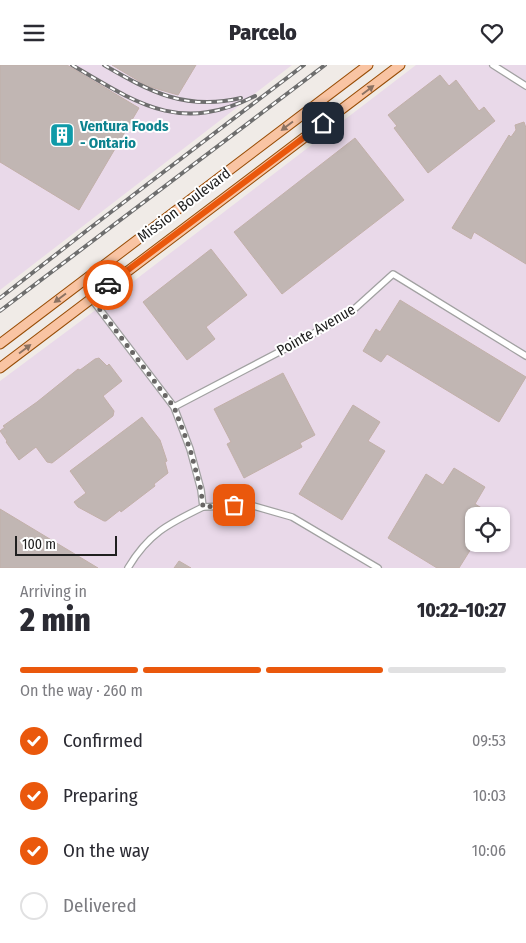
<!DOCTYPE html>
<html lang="en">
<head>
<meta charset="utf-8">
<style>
  body { margin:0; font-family:"Fira Sans Condensed",sans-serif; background:#f2f2f3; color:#2b2b33; height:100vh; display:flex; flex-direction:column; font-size:19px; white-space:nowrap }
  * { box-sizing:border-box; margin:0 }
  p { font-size:16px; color:#7c7c81 }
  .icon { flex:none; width:28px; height:28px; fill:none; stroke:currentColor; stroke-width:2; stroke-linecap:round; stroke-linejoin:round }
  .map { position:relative; height:503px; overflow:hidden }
  .panel { display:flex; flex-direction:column; background:#fff; flex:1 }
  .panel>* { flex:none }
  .tools { position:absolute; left:465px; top:442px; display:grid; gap:10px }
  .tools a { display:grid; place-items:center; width:45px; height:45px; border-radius:10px; background:#fff; box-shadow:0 1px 4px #0004; font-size:25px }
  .scale { position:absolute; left:15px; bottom:12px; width:102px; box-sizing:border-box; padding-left:5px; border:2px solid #202020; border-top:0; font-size:14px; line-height:18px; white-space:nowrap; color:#202020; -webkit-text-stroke:4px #fff; paint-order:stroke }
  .pin { position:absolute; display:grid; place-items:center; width:42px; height:42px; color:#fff; margin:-21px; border-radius:10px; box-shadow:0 2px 8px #0006 }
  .courier { position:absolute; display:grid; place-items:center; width:50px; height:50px; margin:-25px; border:4px solid #ea580c; border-radius:50%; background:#fff; color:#222; box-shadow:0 1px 6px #0007 }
  .summary em { font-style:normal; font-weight:800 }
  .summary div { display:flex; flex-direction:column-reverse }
  .summary { display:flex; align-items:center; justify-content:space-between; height:85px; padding:0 20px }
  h1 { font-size:32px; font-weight:800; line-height:38px }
  .bar { display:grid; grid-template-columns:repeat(4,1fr); gap:8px 5px; align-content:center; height:60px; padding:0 20px }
  .bar i { height:6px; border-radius:4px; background:#e1e1e2 }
  .bar .on { background:#ea580c }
  .bar p { grid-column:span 4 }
  ol { padding:0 20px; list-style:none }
  li { display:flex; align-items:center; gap:15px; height:55px }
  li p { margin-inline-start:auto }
  li .icon { padding:5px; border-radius:50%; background:#ea580c; color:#fff; stroke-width:4 }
  li:last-child { color:#7c7c81 }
  li i { width:28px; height:28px; border:2px solid #e1e1e2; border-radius:50% }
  header { display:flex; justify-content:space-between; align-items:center; height:65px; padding:0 20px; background:#fff; font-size:22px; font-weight:800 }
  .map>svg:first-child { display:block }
</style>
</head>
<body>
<header><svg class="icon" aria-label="menu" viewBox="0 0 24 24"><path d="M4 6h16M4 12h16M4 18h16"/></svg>Parcelo<svg class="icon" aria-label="heart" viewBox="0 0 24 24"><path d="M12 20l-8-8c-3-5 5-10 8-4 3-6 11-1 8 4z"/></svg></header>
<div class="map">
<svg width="526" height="503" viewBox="0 0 526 503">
  <rect width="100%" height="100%" fill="#f0ebe7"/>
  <g fill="#e9d9e9" fill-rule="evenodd">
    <polygon points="0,0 292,0 0,225"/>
    <path d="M 416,0 L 526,0 L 526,503 L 0,503 L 0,316 L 109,235 ZM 474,451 L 501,451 L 501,479 L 474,479 Z"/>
  </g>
  <g fill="#c1b6b3" stroke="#c2b0a9">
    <polygon points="0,0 67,0 139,43 79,145 0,97"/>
    <polygon points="112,0 196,0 178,30 147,21"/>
    <polygon points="440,10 449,21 456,15 479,46 484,42 495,56 428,108 394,63 397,61 388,50"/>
    <polygon points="524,57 526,63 526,199 474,167 471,174 452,163 509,70 511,72 516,65 515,60"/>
    <polygon points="355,73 404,135 282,229 234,167"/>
    <polygon points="211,184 247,230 206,262 215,274 187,295 143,237"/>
    <polygon points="400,235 526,312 499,357 387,289 381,297 363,286 376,264 380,267"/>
    <polygon points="99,293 107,301 109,299 122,316 103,331 114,346 113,351 52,398 47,397 36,382 19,395 6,377 7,376 0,366 5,362 3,361 37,337 78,304 80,305 95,294"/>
    <polygon points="283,308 315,370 300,378 302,382 244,413 227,379 231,377 214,344"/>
    <polygon points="353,340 380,357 368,376 385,386 342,455 299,429"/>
    <polygon points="142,352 160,375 167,396 165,397 168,408 154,419 155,421 121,447 120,445 106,456 104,456 78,442 74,437 86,428 70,406"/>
    <polygon points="454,403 485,422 475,439 495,451 474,451 474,479 459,503 437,503 388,473 426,409 443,420"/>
    <polygon points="0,444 98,503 0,503"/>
    <polygon points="179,496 191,503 174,503"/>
  </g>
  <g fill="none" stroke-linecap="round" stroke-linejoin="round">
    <defs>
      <g id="street">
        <polyline points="493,0 526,21"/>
        <polyline points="91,233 174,342 190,384 201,425 203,442 250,440 292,452 378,503"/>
        <polyline points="174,342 302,275 351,247 393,209 526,291"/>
        <path d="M 128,503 C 148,469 168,459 203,442"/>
      </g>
      <g id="primary">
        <polyline points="0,279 368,0"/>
        <polyline points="0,303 400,0"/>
      </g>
    </defs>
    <use href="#street" stroke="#a1a1a1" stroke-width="8"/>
    <use href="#primary" stroke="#974c05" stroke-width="11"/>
    <use href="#street" stroke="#fff" stroke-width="5.5"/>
    <use href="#primary" stroke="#f9c4a3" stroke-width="9"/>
    <defs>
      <g id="rail">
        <path d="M 72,0 C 138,39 180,69 255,31"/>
        <path d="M 104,0 C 150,27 186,46 241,33"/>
        <polyline points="0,233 90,163 304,0"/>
        <polyline points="0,246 325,0"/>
      </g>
    </defs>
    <use href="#rail" stroke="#6e6e6e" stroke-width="4"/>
    <use href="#rail" stroke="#fff" stroke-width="2" stroke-dasharray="5.5" stroke-linecap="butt"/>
  </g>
  <defs><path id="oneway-solid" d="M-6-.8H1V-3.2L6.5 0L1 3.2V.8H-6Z" transform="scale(1.25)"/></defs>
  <g fill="#8c7262">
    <use href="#oneway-solid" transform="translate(368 25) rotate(-37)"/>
    <use href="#oneway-solid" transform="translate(287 61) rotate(143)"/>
    <use href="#oneway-solid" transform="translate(60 233) rotate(143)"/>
    <use href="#oneway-solid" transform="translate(25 284) rotate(-37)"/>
  </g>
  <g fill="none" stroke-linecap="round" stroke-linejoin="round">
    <polyline stroke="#696766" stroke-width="5" stroke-dasharray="0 9" points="108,220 91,233 174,342 190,384 201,425 203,442 234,440"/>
    <polyline stroke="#ea580c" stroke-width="6" points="108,220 323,58"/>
  </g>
  <defs>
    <symbol id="building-square" viewBox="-11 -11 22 22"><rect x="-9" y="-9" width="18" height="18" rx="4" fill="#0f9aa8" stroke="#fff"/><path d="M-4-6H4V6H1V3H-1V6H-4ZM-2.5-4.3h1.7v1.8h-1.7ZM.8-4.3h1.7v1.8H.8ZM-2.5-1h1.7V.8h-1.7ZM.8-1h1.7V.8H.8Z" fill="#fff"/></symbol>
  </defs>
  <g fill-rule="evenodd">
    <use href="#building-square" x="48" y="56" width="28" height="28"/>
  </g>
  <g text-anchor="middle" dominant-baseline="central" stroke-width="4" stroke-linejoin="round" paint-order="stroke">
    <g font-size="15" font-weight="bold" fill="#0d838f" stroke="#fff" text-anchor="start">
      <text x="80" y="61">Ventura Foods<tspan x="80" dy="17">- Ontario</tspan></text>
    </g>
    <g font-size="15" fill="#202020" stroke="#fff">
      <text transform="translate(184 140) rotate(-37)">Mission Boulevard</text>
      <text transform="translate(316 265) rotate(-30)">Pointe Avenue</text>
    </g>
  </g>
</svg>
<div class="tools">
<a><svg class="icon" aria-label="locate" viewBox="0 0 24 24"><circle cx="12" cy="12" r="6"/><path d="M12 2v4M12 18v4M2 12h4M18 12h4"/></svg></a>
</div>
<div class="scale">100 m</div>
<div class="pin" style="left:234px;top:440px;background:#ea580c"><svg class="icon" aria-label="bag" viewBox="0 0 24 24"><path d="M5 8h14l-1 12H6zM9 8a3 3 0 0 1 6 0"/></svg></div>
<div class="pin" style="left:323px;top:58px;background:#1f2937"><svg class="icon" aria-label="home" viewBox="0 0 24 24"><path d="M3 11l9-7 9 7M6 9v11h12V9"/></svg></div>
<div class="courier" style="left:108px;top:220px"><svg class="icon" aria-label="car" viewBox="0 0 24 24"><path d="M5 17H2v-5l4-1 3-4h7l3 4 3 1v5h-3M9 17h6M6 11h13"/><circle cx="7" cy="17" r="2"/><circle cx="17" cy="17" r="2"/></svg></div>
</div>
<section class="panel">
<div class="summary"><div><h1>2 min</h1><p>Arriving in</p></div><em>10:22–10:27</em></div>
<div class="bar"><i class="on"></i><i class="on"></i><i class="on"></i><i></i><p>On the way · 260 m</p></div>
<ol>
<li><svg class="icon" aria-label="check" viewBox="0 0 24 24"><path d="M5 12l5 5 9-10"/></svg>Confirmed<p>09:53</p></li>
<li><svg class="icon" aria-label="check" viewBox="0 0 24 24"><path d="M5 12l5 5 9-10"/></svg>Preparing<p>10:03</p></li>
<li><svg class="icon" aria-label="check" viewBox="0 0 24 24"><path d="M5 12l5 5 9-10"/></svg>On the way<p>10:06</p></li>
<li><i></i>Delivered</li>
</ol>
</section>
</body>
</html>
